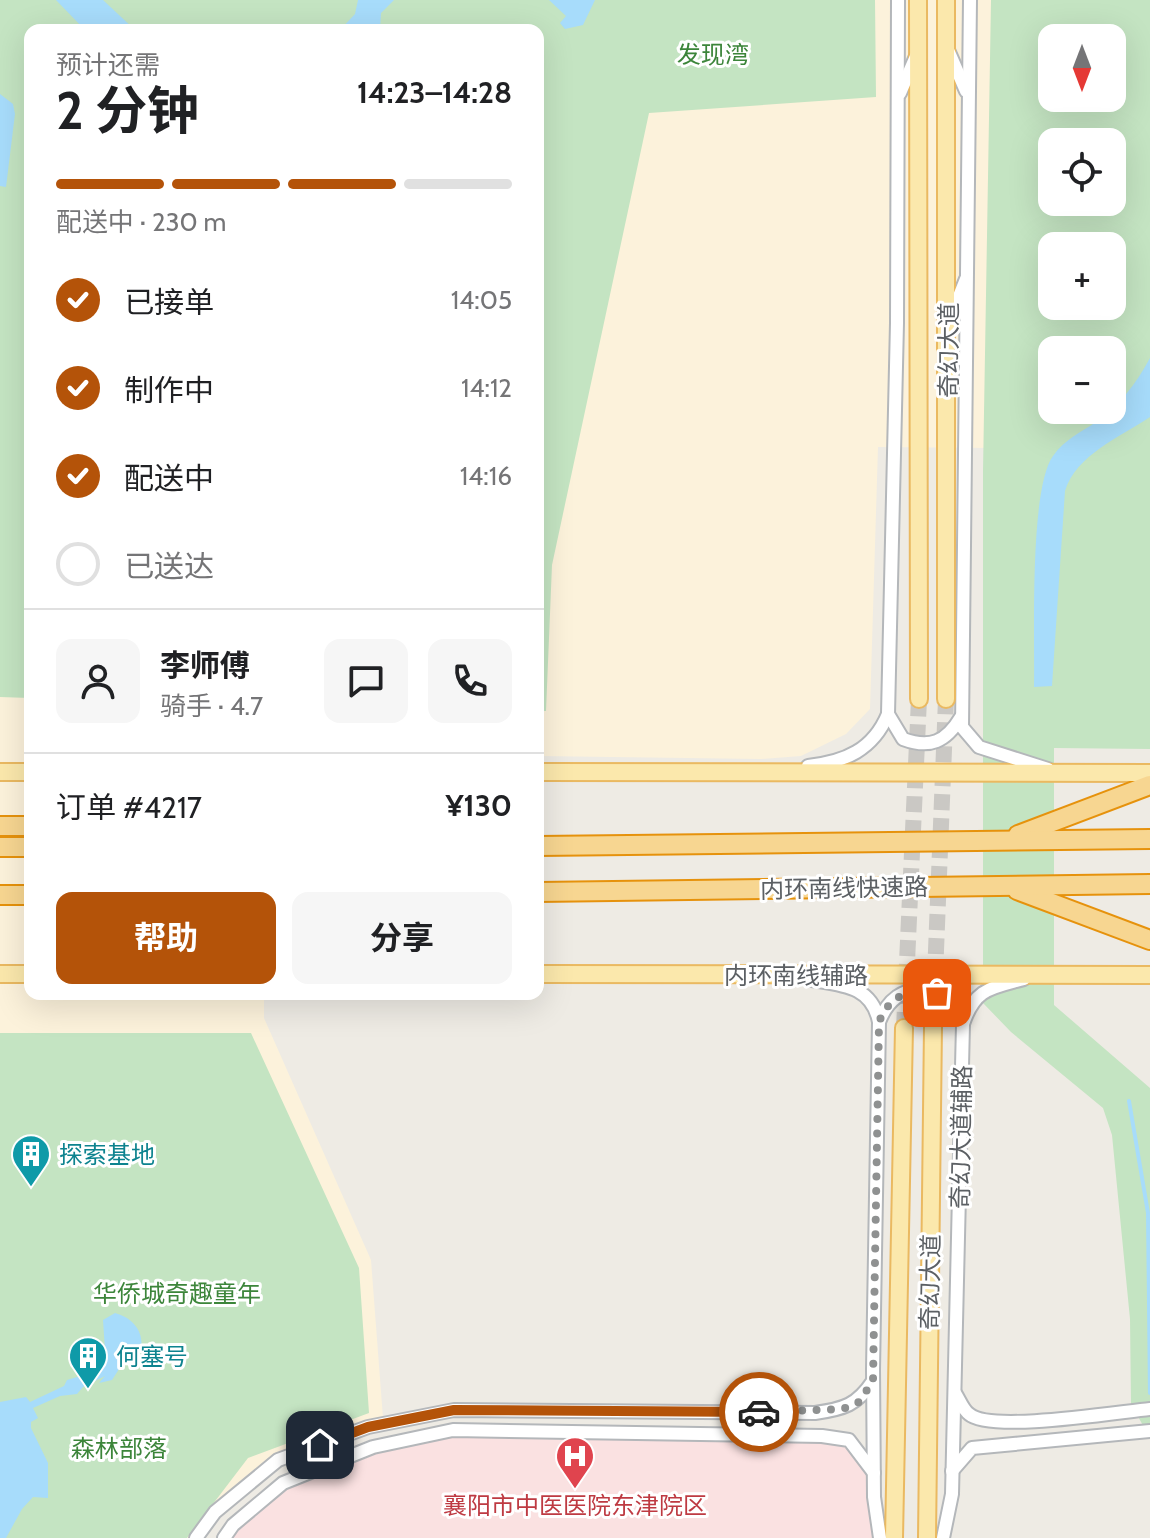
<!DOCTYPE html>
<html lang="zh">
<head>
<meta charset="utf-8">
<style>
  body { margin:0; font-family:Cabin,"Noto Sans SC",sans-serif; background:#f6f6f6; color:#202124; height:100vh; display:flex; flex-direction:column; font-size:30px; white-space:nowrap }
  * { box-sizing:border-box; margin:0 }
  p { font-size:26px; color:#757577 }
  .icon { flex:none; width:44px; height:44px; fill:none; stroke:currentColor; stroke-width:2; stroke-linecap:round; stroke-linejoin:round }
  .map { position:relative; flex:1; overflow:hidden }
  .drawer { position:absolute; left:24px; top:24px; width:520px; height:976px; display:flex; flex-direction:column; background:#fff; border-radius:16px; box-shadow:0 8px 32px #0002 }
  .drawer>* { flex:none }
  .needle { width:52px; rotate:180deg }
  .buttons { position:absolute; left:1038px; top:24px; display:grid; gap:16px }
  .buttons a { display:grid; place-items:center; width:88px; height:88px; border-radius:16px; background:#fff; box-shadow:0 8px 32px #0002; font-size:40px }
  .pin { position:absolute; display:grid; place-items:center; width:68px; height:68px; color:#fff; margin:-34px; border-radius:16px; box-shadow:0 4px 12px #0006 }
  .courier { position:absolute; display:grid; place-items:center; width:80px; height:80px; margin:-40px; border:6px solid #b45309; border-radius:50%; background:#fff; color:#222; box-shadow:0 2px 10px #0007 }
  .headline em { font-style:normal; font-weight:700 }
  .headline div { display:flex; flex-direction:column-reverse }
  .headline { display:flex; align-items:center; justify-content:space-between; height:136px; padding:0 32px }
  h1 { font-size:52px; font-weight:700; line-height:60px }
  .bar { display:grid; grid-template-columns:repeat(4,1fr); gap:12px 8px; align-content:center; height:96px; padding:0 32px }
  .bar i { height:10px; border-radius:6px; background:#e0e0e0 }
  .bar .active { background:#b45309 }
  .bar p { grid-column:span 4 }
  .line { display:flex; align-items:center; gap:20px; padding:0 32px; border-top:2px solid #e0e0e0 }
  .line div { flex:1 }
  .round { display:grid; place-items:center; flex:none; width:84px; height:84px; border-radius:16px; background:#f6f6f6 }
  ol { padding:0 32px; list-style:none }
  li { display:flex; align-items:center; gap:24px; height:88px }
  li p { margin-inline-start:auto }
  li .icon { padding:8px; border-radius:50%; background:#b45309; color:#fff; stroke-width:4 }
  li:last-child { color:#757577 }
  li i { width:44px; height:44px; border:4px solid #e0e0e0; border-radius:50% }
  .action { display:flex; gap:16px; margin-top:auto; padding:16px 32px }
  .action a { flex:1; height:92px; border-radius:16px; background:#b45309; color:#fff; font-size:32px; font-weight:700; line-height:92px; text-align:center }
  .action a+a { background:#f6f6f6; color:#202124 }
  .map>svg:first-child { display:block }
</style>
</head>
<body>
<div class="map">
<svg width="1150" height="1538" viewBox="0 0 1150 1538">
  <rect width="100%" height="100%" fill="#eeebe4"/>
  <path fill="#fcf2db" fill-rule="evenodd" d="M 0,0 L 1150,0 L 1112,350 L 1052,350 L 1052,410 L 989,448 L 878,447 L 870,709 L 846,734 L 801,756 L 761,759 L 538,756 L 538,30 L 30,30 L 30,994 L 264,994 L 264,1018 L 371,1260 L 383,1418 L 268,1458 L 211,1508 L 189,1538 L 0,1538 ZM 1052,38 L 1112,38 L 1112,98 L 1052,98 ZM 1052,142 L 1112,142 L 1112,202 L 1052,202 ZM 1052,246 L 1112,246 L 1112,306 L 1052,306 Z"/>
  <polygon fill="#fae1e1" points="453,1430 849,1440 874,1473 880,1538 224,1538 283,1483 373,1447"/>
  <g fill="#c4e4c2" fill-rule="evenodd">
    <polygon points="0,0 875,0 876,97 649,113 552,565 546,711 538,711 538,30 30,30 30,698 0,697"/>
    <path d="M 991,0 L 1150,0 L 1150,749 L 1054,748 L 1054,1005 L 1150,1088 L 1150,1438 L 1131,1404 L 1130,1319 L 1112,1135 L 1103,1108 L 1011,1032 L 983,1003 L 983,472 ZM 1052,38 L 1112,38 L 1112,98 L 1052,98 ZM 1052,142 L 1112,142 L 1112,202 L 1052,202 ZM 1052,246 L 1112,246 L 1112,306 L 1052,306 ZM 1052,350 L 1112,350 L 1112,410 L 1052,410 Z"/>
    <polygon points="0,1033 251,1033 359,1268 369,1413 248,1458 187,1538 0,1538"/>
  </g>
  <g fill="#a7dcfb">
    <polygon points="56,0 103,0 135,30 85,30"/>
    <polygon points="358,0 394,0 381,13 380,30 340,30 355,14"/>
    <polygon points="549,0 595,0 583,25 565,29 560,23 566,16"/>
    <polygon points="0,94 13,104 15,114 6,187 0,186"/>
    <path d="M 1150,358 L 1150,417 C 1120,437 1076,455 1065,491 L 1052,686 L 1034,687 C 1035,639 1029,489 1053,456 C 1065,439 1080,433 1096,422 C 1119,406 1136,384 1150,358 Z"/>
    <path d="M 115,1313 C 138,1319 149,1340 136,1362 L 121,1366 L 112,1380 L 99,1383 L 105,1376 L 83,1387 L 77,1394 L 60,1396 L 33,1408 L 38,1418 L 31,1422 L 31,1428 L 48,1463 L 48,1498 L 33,1497 L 22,1509 L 6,1538 L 0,1538 L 0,1402 L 26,1397 L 30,1402 L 64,1386 L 67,1380 L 94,1372 L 105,1350 L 103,1320 Z"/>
  </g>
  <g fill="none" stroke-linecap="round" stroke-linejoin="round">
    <polyline stroke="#a7dcfb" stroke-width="4" points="1129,1101 1148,1213 1150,1393"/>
    <g stroke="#cac8c4" stroke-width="16" stroke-dasharray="16 8" stroke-linecap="butt">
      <polyline points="933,1026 946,699"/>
      <polyline points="904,1028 919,699"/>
    </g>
    <defs>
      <g id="minor">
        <polyline points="970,0 962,727 979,747 1048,769"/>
        <polyline points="948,50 966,91"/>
        <polyline points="900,93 917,54"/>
        <polyline points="949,321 966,279"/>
        <path d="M 888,714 L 903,739 C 930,749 946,742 961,717"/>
        <path d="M 808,766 C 845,762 873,750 888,714 L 897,323 L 898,0"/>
        <path d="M 812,980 C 843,985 872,986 879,1022 L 873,1370 L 874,1497 L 880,1538"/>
        <path d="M 879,1022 C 897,975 944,983 963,1024"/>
        <path d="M 955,1393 C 959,1399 963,1410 969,1414 C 990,1433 1118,1412 1150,1409"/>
        <polyline points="952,1471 972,1448 1150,1431"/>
        <path d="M 196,1538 L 215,1512 L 278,1460 L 368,1427 L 454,1410 L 815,1413 C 844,1409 857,1405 873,1381"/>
        <polyline points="224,1538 233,1525 283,1483 373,1447 453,1430 822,1436 849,1440 874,1473"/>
        <path d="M 943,1538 L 952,1494 L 963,1024 C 975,988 991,988 1024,979"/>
      </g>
      <g id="major">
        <polyline points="918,0 919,699"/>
        <polyline points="946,0 946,699"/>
        <polyline points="0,772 30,772"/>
        <polyline points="538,772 1150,773"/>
        <polyline points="0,974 30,974"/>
        <polyline points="538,974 1150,975"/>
        <polyline points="894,1538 904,1028"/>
        <polyline points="927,1538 933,1026"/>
      </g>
      <g id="highway">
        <polyline points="0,826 30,826"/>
        <polyline points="1018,835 1150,785"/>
        <polyline points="538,846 1150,839"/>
        <polyline points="0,847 30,847"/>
        <polyline points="1017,890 1150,940"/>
        <polyline points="538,892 1150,884"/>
        <polyline points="0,895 30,895"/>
      </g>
    </defs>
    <use href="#minor" stroke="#b4b7ba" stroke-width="16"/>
    <use href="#major" stroke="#eab961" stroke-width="20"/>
    <use href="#highway" stroke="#e6920c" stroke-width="22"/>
    <use href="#minor" stroke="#fff" stroke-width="12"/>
    <use href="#major" stroke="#fbe8ac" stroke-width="16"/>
    <use href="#highway" stroke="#f7d691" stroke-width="18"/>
  </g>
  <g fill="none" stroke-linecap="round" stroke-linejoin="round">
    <path stroke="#8f9191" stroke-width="8" stroke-dasharray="0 14.4" d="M 759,1412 L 843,1409 L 859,1402 L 873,1381 L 879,1022 C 889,996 910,987 937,993"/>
    <polyline stroke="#b45309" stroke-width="10" points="320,1445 368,1427 454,1410 759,1412"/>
  </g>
  <defs>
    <symbol id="building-pin" viewBox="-11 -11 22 30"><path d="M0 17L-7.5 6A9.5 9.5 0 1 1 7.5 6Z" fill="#0f9aa8" stroke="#fff"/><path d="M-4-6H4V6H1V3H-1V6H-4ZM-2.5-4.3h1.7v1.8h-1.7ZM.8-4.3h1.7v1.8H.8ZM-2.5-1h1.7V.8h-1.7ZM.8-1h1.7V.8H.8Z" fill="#fff"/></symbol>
    <symbol id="hospital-pin" viewBox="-11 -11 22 30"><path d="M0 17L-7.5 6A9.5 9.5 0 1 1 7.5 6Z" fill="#e0444e" stroke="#fff"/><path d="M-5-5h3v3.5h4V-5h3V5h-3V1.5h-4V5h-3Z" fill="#fff"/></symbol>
  </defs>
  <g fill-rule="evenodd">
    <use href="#building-pin" x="9" y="1132" width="44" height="60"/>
    <use href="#building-pin" x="66" y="1334" width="44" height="60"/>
    <use href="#hospital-pin" x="553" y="1434" width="44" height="60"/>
  </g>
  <g text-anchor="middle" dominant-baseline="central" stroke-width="6" stroke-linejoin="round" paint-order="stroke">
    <g font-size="24" fill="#3c853a" stroke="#fff">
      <text x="713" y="54">发现湾</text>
      <text x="177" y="1293">华侨城奇趣童年</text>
      <text x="119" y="1448">森林部落</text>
    </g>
    <g font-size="24" fill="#5c6064" stroke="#fff">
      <text transform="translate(948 350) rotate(-90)">奇幻大道</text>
      <text transform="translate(844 888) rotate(-1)">内环南线快速路</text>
      <text x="796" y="975">内环南线辅路</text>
      <text transform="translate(961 1137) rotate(-89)">奇幻大道辅路</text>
      <text transform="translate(930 1282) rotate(-89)">奇幻大道</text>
    </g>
    <g font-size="24" fill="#0d838f" stroke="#fff" text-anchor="start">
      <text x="59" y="1154">探索基地</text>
      <text x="116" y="1356">何塞号</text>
    </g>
    <g font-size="24" fill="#be3a42" stroke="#fff">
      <text x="575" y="1505">襄阳市中医医院东津院区</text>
    </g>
  </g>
</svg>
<div class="buttons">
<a><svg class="needle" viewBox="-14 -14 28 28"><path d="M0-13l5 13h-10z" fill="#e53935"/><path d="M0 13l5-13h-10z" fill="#757577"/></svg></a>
<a><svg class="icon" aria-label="locate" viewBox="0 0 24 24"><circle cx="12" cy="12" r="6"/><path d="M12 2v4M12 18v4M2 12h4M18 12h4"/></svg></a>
<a>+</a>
<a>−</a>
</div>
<div class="pin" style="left:937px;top:993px;background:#ea580c"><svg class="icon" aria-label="bag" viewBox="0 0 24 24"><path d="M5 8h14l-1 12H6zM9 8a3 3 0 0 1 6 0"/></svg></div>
<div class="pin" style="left:320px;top:1445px;background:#1f2937"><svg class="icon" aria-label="home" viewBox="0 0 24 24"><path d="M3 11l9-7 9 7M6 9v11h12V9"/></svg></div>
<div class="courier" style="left:759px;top:1412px"><svg class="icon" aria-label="car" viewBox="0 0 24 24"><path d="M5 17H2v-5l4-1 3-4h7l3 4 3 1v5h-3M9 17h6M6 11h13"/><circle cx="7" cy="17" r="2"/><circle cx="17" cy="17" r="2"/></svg></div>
<section class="drawer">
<div class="headline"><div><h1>2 分钟</h1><p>预计还需</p></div><em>14:23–14:28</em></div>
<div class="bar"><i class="active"></i><i class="active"></i><i class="active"></i><i></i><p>配送中 · 230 m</p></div>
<ol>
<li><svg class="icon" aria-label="check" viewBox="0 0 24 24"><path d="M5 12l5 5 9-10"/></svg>已接单<p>14:05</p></li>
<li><svg class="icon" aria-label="check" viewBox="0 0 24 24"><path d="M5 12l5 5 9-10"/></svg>制作中<p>14:12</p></li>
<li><svg class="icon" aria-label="check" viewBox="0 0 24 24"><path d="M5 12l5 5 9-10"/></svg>配送中<p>14:16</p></li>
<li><i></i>已送达</li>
</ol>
<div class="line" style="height:144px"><a class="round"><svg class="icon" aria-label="person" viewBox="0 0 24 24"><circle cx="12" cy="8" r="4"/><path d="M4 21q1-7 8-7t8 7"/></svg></a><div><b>李师傅</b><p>骑手 · 4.7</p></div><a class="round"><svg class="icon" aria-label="chat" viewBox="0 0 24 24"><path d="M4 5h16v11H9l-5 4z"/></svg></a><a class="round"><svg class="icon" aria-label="phone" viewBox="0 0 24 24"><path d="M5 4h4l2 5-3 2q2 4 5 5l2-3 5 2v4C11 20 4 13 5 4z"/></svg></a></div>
<div class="line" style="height:104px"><div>订单 #4217</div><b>¥130</b></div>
<div class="action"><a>帮助</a><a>分享</a></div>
</section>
</div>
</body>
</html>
